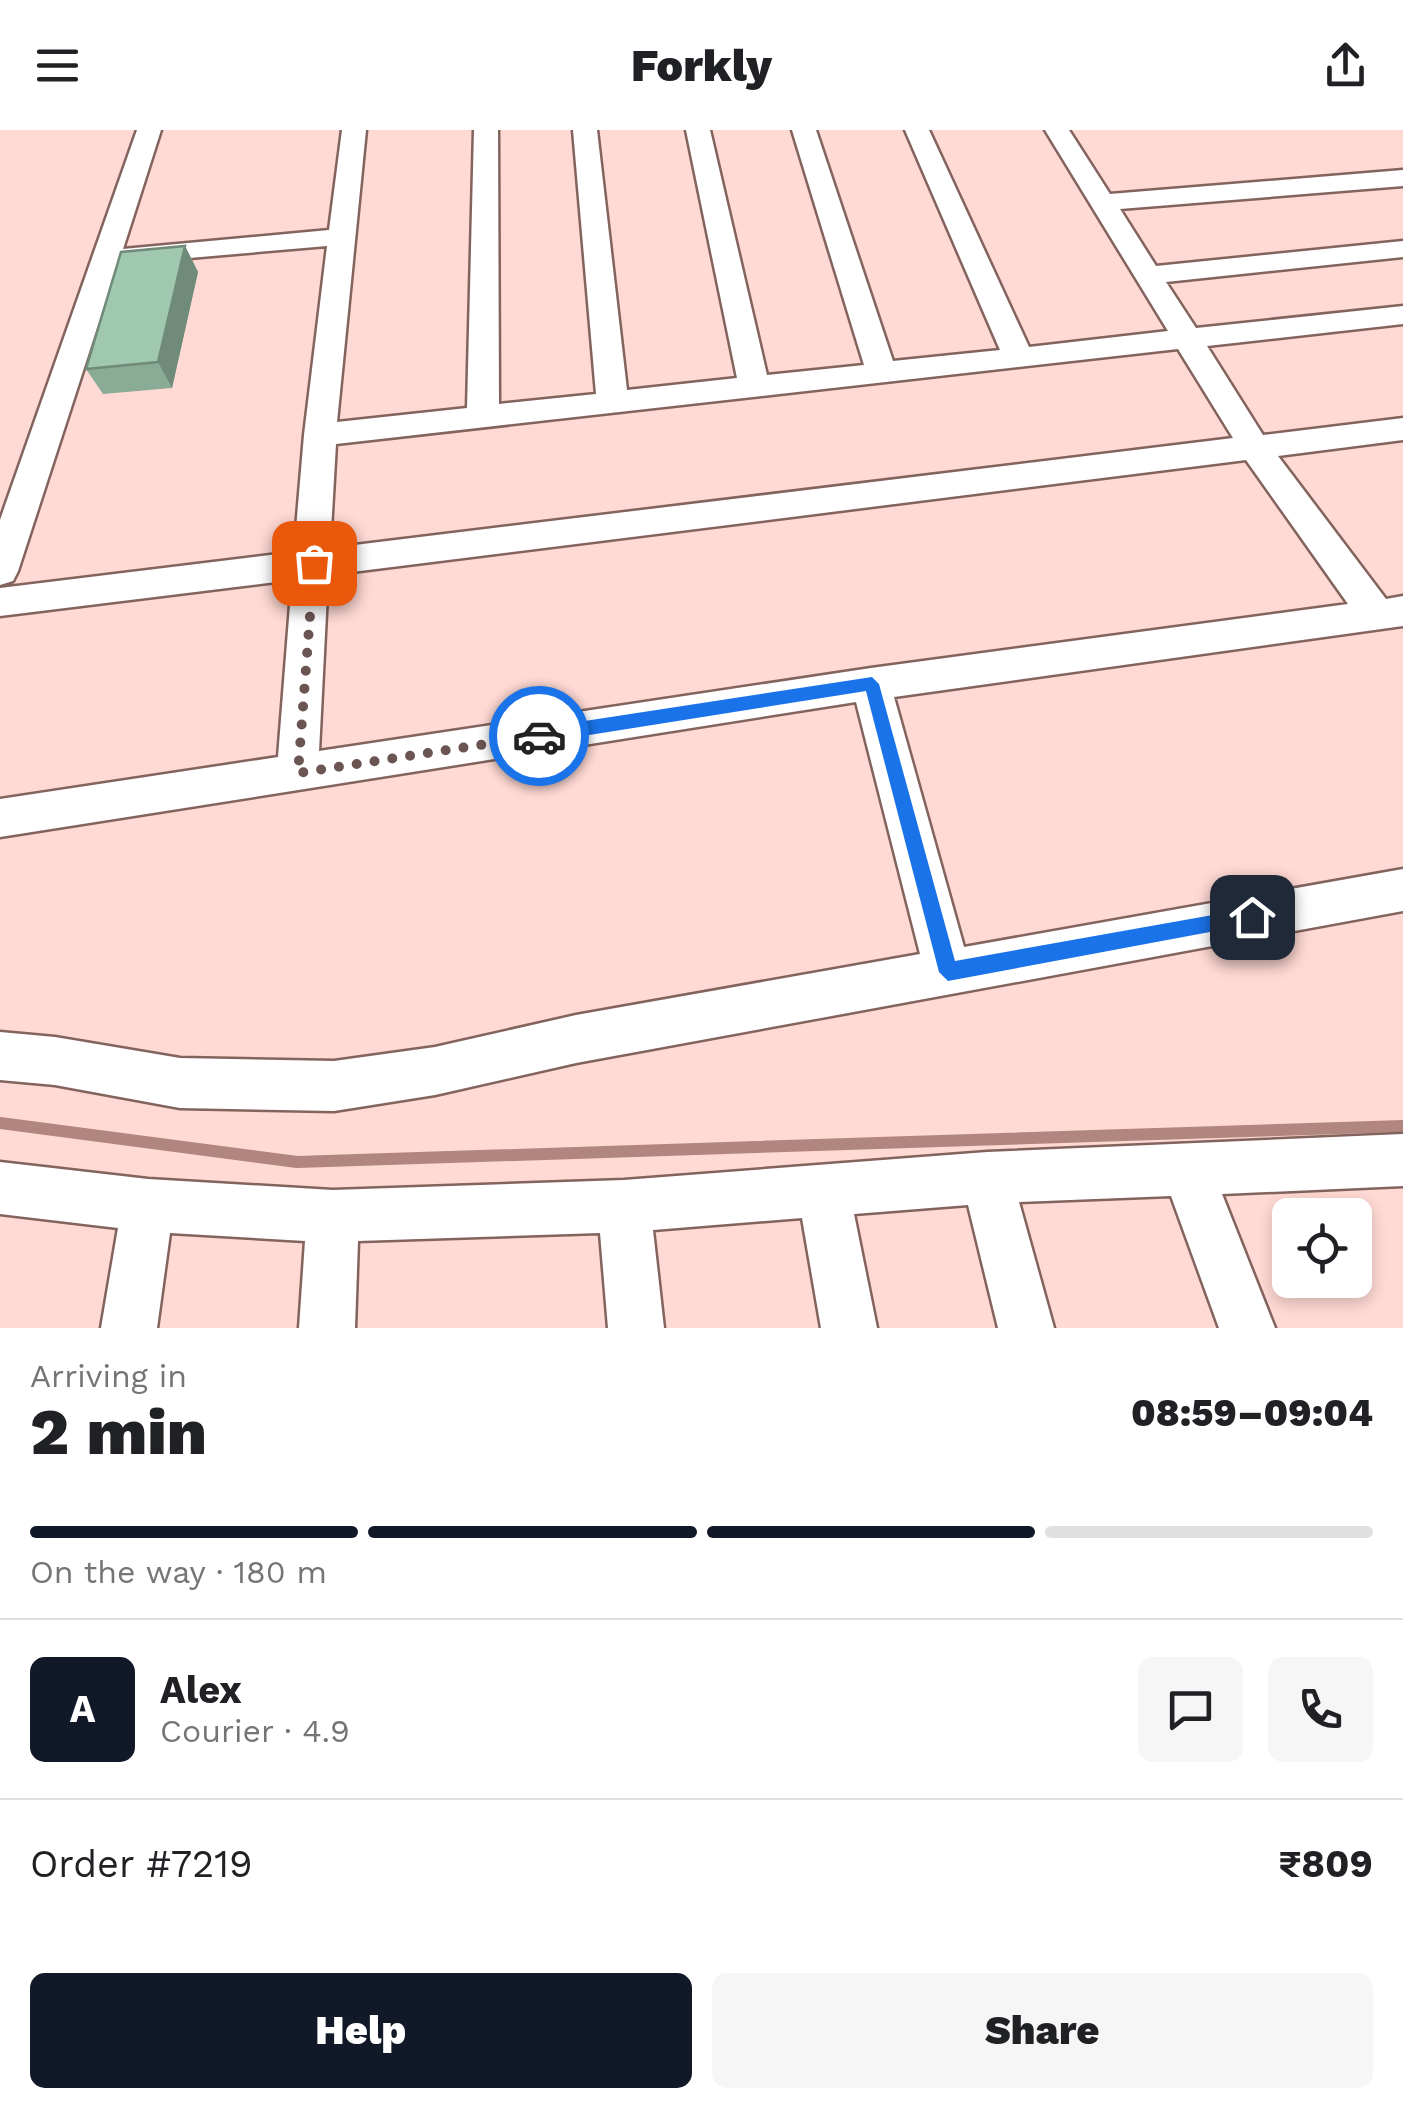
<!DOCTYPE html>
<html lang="en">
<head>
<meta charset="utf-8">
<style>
  body { margin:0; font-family:"Work Sans",sans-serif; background:#f6f6f6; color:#202124; height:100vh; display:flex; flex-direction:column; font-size:38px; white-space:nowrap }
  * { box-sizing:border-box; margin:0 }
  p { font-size:32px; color:#757577 }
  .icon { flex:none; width:55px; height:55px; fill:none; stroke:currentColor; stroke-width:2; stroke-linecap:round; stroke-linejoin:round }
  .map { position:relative; height:1198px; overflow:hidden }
  .side { display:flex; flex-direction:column; background:#fff; flex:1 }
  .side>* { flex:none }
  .fabs { position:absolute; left:1272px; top:1068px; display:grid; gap:20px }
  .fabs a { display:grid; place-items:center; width:100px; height:100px; border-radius:15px; background:#fff; box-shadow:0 5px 15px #0003; font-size:50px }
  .pin { position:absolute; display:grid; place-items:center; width:85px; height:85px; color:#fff; margin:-42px; border-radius:20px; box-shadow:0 5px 15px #0006 }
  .courier { position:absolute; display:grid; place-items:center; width:100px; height:100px; margin:-50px; border:8px solid #1a73e8; border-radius:50%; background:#fff; color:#222; box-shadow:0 2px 12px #0007 }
  .overview em { font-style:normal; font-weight:800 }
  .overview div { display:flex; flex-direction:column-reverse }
  .overview { display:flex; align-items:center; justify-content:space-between; height:170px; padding:0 30px }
  h1 { font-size:65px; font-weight:800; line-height:75px }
  .bar { display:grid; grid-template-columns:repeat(4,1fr); gap:15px 10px; align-content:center; height:120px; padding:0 30px }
  .bar i { height:12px; border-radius:8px; background:#e0e0e0 }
  .bar .active { background:#111827 }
  .bar p { grid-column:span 4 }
  .line { display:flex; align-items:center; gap:25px; padding:0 30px; border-top:2px solid #e0e0e0 }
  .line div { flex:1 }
  .round { display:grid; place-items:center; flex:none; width:105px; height:105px; border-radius:15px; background:#f6f6f6 }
  .cta { display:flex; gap:20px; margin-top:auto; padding:20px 30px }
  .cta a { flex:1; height:115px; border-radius:15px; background:#111827; color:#fff; font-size:40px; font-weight:800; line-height:115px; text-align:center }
  .cta a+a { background:#f6f6f6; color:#202124 }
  header { display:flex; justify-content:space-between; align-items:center; height:130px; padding:0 30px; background:#fff; font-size:45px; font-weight:800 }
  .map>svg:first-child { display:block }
</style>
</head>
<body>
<header><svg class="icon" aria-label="menu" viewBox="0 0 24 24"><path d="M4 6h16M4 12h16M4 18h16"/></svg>Forkly<svg class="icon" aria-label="share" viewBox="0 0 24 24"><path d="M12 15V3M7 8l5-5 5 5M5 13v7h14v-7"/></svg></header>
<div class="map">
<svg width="1403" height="1198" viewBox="0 0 1403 1198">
  <rect width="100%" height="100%" fill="#ffd9d3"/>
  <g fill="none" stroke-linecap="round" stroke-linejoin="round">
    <polyline stroke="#b0867e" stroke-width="12" points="0,993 297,1032 1403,996"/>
    <defs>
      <g id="minor">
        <path d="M 137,0 L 161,0 L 123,119 L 329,100 L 342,0 L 366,0 L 337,292 L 467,278 L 474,0 L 498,0 L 499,274 L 596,264 L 573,0 L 597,0 L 627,260 L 737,248 L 686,0 L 710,0 L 767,245 L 864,235 L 792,0 L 816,0 L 893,231 L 1000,220 L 905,0 L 929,0 L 1029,217 L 1168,201 L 1045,0 L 1069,0 L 1110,64 L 1403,40 L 1403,56 L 1120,79 L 1156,136 L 1403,111 L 1403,127 L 1166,152 L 1196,198 L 1403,176 L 1403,194 L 1207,216 L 1263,305 L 1403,288 L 1403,310 L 1278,326 L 1386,469 L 1403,466 L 1403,496 L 894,567 L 964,817 L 1403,739 L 1403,781 L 576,933 L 435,965 L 334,981 L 180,978 L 55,955 L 0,950 L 0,902 L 55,907 L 180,928 L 334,931 L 435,917 L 576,885 L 920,824 L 856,572 L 0,707 L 0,669 L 278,627 L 292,450 L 0,486 L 0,458 L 294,422 L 304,305 L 327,116 L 132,133 L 120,127 L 18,441 L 13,451 L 0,455 L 0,390 ZM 1178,219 L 1233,308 L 330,418 L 336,314 ZM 1246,330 L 1348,474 L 871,538 L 319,621 L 328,445 Z"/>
        <polygon points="1403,1004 1403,1056 1222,1064 1275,1198 1219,1198 1171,1066 1019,1072 1054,1198 998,1198 968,1075 854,1084 877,1198 821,1198 802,1088 653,1100 664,1198 608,1198 600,1103 358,1111 355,1198 299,1198 305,1111 170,1103 157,1198 101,1198 118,1098 0,1084 0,1032 148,1049 333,1060 624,1050 987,1022"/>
      </g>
    </defs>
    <use href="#minor" stroke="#83635d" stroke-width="5"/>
    <use href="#minor" fill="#fff" fill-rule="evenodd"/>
  </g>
  <polygon fill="#8aab96" points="185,116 198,142 172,258 103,264 86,239"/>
  <polygon fill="#708b7a" points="185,116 198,142 172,258 158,232"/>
  <polygon fill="#a0c7af" stroke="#708b7a" stroke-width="2.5" points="185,116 158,232 86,239 121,122"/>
  <polygon fill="#1a73e8" points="872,547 879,554 955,831 1252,778 1261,787 1258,793 948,851 939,842 866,561 539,613 530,606 539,598"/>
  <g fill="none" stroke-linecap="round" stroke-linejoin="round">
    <polyline stroke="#6a5552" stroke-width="10" stroke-dasharray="0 18" points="314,433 298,643 539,606"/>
  </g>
</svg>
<div class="fabs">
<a><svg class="icon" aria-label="locate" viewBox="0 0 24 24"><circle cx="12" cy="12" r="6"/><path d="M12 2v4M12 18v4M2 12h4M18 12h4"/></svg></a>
</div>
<div class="pin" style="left:314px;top:433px;background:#ea580c"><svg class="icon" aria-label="bag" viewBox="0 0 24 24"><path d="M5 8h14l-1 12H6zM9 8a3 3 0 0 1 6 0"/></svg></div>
<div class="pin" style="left:1252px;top:787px;background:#1f2937"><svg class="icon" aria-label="home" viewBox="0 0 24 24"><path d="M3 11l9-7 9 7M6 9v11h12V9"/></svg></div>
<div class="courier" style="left:539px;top:606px"><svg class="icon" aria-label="car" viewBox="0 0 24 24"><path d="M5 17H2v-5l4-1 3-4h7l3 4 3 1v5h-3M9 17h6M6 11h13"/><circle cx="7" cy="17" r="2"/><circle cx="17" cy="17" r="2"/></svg></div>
</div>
<section class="side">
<div class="overview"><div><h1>2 min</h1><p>Arriving in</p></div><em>08:59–09:04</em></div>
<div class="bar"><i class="active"></i><i class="active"></i><i class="active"></i><i></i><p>On the way · 180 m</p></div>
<div class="line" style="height:180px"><b class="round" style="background:#111827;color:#fff">A</b><div><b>Alex</b><p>Courier · 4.9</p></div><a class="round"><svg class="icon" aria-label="chat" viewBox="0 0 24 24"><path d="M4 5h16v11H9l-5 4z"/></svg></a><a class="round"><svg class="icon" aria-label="phone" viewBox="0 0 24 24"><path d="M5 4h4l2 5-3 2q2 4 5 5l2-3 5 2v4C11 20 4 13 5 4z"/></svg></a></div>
<div class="line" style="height:130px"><div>Order #7219</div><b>₹809</b></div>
<div class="cta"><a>Help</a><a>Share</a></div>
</section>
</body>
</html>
